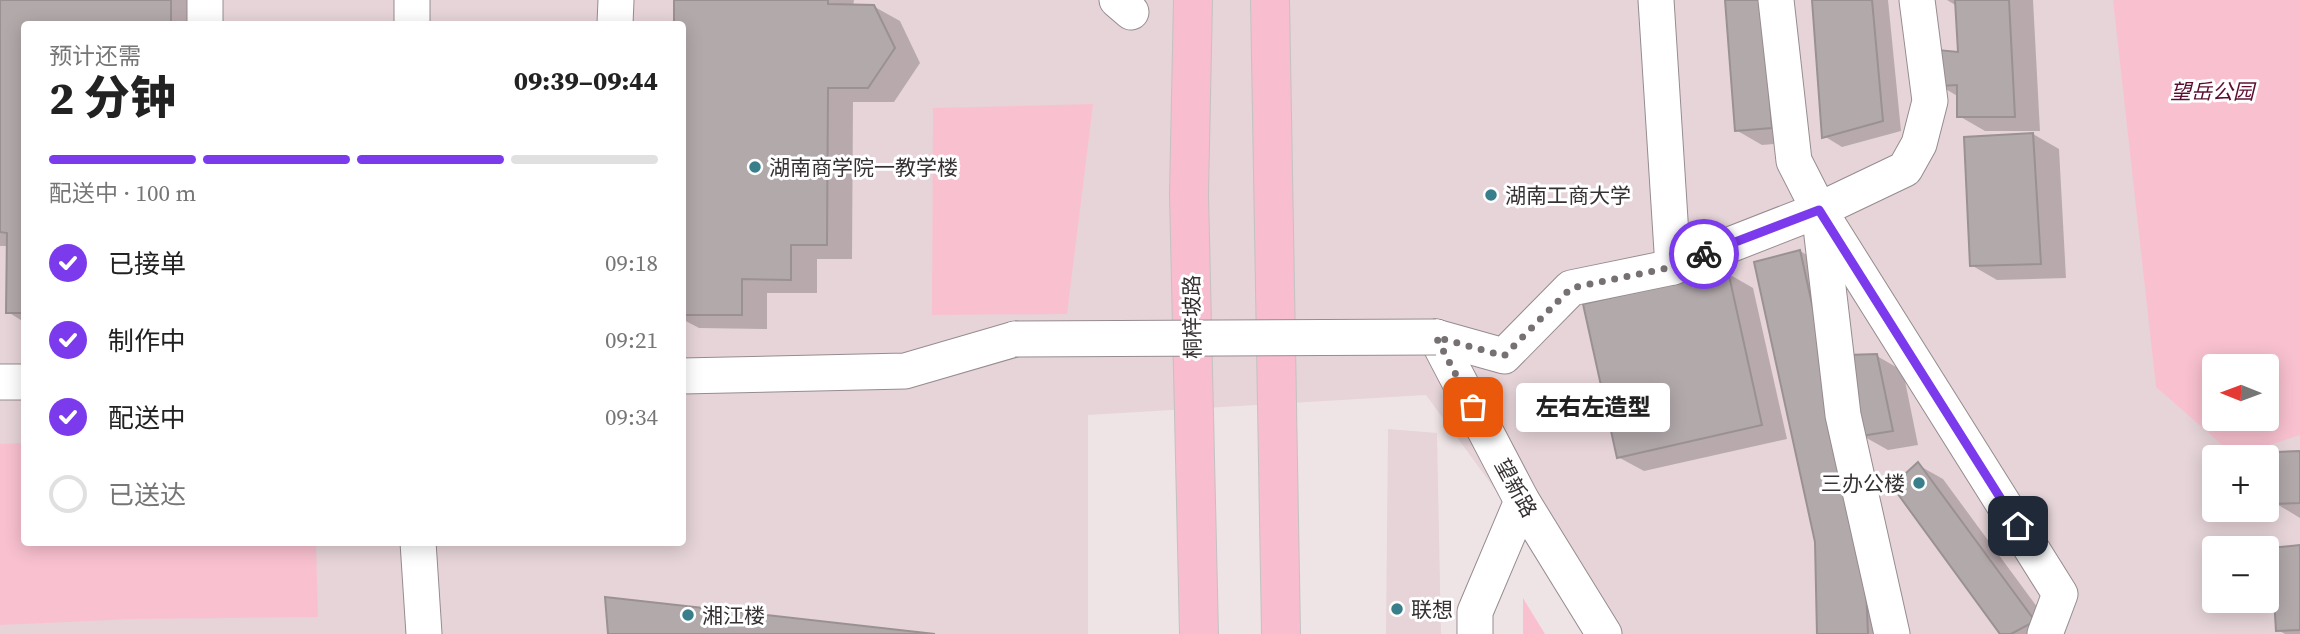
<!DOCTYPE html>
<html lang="zh">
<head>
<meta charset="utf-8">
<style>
  body { margin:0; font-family:"Source Serif 4","Noto Sans SC",serif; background:#f6f6f6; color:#222; height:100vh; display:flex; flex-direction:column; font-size:26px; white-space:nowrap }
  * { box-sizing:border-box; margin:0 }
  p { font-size:23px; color:#767676 }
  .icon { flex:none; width:38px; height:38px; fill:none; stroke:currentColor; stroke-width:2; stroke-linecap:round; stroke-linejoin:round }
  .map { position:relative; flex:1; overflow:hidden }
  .drawer { position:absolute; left:21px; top:21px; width:665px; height:525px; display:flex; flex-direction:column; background:#fff; border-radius:7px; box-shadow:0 4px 18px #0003 }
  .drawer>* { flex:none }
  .needle { width:46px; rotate:271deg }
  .buttons { position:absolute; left:2202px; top:354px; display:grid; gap:14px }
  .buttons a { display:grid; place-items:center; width:77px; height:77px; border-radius:7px; background:#fff; box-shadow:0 4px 18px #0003; font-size:35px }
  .pin { position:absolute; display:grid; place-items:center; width:60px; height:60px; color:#fff; margin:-30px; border-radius:14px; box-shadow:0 4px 10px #0006 }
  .courier { position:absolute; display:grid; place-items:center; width:70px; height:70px; margin:-35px; border:5px solid #7c3aed; border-radius:50%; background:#fff; color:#222; box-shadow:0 2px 9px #0007 }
  .bubble { position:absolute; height:49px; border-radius:7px; background:#fff; box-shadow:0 4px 18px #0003; font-size:23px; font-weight:800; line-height:49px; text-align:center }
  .summary em { font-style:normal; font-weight:800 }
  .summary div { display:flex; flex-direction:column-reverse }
  .summary { display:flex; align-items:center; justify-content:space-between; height:119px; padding:0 28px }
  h1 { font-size:46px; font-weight:800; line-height:52px }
  .bar { display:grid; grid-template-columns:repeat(4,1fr); gap:10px 7px; align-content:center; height:84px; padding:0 28px }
  .bar i { height:9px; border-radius:5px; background:#e0e0e0 }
  .bar .on { background:#7c3aed }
  .bar p { grid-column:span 4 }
  ol { padding:0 28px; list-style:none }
  li { display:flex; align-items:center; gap:21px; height:77px }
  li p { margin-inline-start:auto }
  li .icon { padding:7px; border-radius:50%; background:#7c3aed; color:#fff; stroke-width:4 }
  li:last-child { color:#767676 }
  li i { width:38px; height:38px; border:4px solid #e0e0e0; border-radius:50% }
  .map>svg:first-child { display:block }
</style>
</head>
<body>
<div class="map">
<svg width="2300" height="634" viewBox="0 0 2300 634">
  <rect width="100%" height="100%" fill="#eee4e6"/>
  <g fill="#e6d4d8" fill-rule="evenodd">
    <path d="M 0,0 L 2300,0 L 2300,634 L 1588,634 L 1519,522 L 1426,395 L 1088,415 L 1088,634 L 0,634 ZM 24,24 L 682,24 L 682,542 L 24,542 ZM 2214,366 L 2266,366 L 2266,418 L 2214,418 ZM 2214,457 L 2266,457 L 2266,509 L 2214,509 ZM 2214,548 L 2266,548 L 2266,600 L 2214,600 Z"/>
    <polygon points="1388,429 1437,433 1441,634 1386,634"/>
  </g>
  <g fill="#f9c1d0" fill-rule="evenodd">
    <path d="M 2113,0 L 2300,0 L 2300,435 L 2235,456 L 2156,387 ZM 2214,366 L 2266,366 L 2266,418 L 2214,418 Z"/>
    <polygon points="1093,104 1067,314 932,315 933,108"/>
    <polygon points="24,443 24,542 316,543 318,617 132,619 0,625 0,444"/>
    <polygon points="1523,598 1545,634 1523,634"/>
  </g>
  <g fill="#0003">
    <polygon points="0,0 196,0 196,24 24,24 24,322 8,312 9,246 0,246"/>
    <polygon points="676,0 854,0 853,6 873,6 900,21 920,63 894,102 853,102 852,259 817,259 817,293 767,293 767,329 699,328 682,319 682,24 675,24"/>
    <polygon points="1727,0 1797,142 1762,145 1736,130"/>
    <polygon points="1814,0 1888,0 1901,131 1842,147 1824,136"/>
    <polygon points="1947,0 2033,0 2040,131 1985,131 1959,116 1959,97 1939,85 1960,54 1957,6"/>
    <polygon points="2033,134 2059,149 2066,278 1997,280 1971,265"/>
    <polygon points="1800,251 1826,266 1846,357 1877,356 1903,371 1918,445 1888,450 1863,436 1893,634 1819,634 1817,542"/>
    <polygon points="1727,273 1753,288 1787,439 1644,471 1618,457"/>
    <polygon points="2300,453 2300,518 2275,503"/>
    <polygon points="1918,465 1943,479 2057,634 2002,634"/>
    <polygon points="2300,546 2300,634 2285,634 2278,630"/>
  </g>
  <g fill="#b2a9ab" stroke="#9a9193" stroke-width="2">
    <polygon points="0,0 171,0 171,24 24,24 24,313 6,313 7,233 0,232"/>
    <polygon points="674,0 828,0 828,4 874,5 895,48 868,88 828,88 827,245 791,245 791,280 742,279 742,315 682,315 682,24 674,24"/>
    <polygon points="1725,0 1762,0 1772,128 1735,131"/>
    <polygon points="1812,0 1872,0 1883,121 1822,138"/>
    <polygon points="1955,0 2009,0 2015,117 1957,117 1957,85 1938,86 1938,50 1958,52"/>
    <polygon points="2033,133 2041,264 1970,266 1964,137"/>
    <polygon points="1800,250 1864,538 1868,634 1817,634 1815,542 1754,262"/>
    <polygon points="1728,271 1762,425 1617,458 1583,304"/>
    <polygon points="1877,354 1893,431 1861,436 1847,355"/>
    <polygon points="2300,451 2300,503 2273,504 2277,452"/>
    <polygon points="1918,462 2035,621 2011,634 2000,634 1892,486"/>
    <polygon points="2300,545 2300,630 2276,631 2271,548"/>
    <polygon points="605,597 935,634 608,634"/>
  </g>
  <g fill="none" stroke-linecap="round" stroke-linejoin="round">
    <defs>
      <g id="street">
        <polyline points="1117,0 1131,12"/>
        <polyline points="1656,0 1673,267"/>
        <polyline points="1776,0 1794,161 1819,210 1843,415 1892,634"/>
        <polyline points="205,24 205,0"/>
        <polyline points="412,24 412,0"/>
        <polyline points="615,24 616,0"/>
        <polyline points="1824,218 2060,594 2045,634"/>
        <polyline points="1436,337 1504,356 1571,288 1673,267 1819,210 1905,169 1919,144 1930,101 1917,0"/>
        <polyline points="1436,337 1522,501 1604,634"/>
        <polyline points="682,376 905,371 1015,339"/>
        <polyline points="0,382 24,382"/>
        <polyline points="418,542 424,634"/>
        <polyline points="1475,634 1475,612 1522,501"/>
      </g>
      <g id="primary">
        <polyline points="1193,0 1189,194 1199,634"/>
        <polyline points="1270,0 1281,634"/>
      </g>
    </defs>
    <use href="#street" stroke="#968c8f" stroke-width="37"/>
    <use href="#primary" stroke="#c3c2c2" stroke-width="40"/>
    <use href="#street" stroke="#fff" stroke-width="35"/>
    <use href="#primary" stroke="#f8bdcf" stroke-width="38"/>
    <defs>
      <polyline id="street-bridge" points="1015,339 1436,337"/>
    </defs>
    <use href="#street-bridge" stroke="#968c8f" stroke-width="37" stroke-linecap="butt"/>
    <use href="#street-bridge" stroke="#fff" stroke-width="35"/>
  </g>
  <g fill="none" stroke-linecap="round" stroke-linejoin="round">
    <polyline stroke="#767072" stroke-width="7" stroke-dasharray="0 12.6" points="1473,407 1436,337 1504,356 1571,288 1673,267 1704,254"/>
    <polyline stroke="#7c3aed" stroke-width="9" points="1704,254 1819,210 2018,526"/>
  </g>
  <g fill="#397f8b" stroke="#fff" stroke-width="2.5">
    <circle cx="755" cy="167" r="7"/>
    <circle cx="1491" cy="195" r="7"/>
    <circle cx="1919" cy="483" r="7"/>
    <circle cx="1397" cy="609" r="7"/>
    <circle cx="688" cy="615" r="7"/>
  </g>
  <g text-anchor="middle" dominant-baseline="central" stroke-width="6" stroke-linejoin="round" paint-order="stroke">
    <g font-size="21" font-style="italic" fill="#5c0d2f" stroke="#fff">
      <text x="2212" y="91">望岳公园</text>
    </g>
    <g font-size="21" fill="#363233" stroke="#fff" text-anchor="start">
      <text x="769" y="167">湖南商学院一教学楼</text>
      <text x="1505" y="195">湖南工商大学</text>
      <text x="1905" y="483" text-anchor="end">三办公楼</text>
      <text x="1411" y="609">联想</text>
      <text x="702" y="615">湘江楼</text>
    </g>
    <g font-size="21" fill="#363233" stroke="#fff">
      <text transform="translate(1192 317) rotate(-91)">桐梓坡路</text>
      <text transform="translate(1516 488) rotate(61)">望新路</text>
    </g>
  </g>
</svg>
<div class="buttons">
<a><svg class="needle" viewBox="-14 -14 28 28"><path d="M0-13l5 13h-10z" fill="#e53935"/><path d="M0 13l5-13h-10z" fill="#767676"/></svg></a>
<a>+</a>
<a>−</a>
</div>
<div class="pin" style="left:1473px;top:407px;background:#ea580c"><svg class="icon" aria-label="bag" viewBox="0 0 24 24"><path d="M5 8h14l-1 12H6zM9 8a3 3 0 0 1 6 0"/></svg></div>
<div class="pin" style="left:2018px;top:526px;background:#1f2937"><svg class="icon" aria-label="home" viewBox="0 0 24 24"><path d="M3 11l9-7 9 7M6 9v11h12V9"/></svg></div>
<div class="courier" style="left:1704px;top:254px"><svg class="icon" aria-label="bike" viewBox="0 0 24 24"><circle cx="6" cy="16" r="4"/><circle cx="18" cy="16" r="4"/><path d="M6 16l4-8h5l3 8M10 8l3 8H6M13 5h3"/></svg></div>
<div class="bubble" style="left:1516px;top:383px;width:154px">左右左造型</div>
<section class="drawer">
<div class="summary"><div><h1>2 分钟</h1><p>预计还需</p></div><em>09:39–09:44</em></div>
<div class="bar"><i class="on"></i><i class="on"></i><i class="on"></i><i></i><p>配送中 · 100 m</p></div>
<ol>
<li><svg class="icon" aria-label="check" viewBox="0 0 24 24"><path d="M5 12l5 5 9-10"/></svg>已接单<p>09:18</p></li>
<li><svg class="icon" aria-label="check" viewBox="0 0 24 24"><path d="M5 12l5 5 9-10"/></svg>制作中<p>09:21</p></li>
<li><svg class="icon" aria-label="check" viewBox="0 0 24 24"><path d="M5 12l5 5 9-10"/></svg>配送中<p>09:34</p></li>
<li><i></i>已送达</li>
</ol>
</section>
</div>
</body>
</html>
